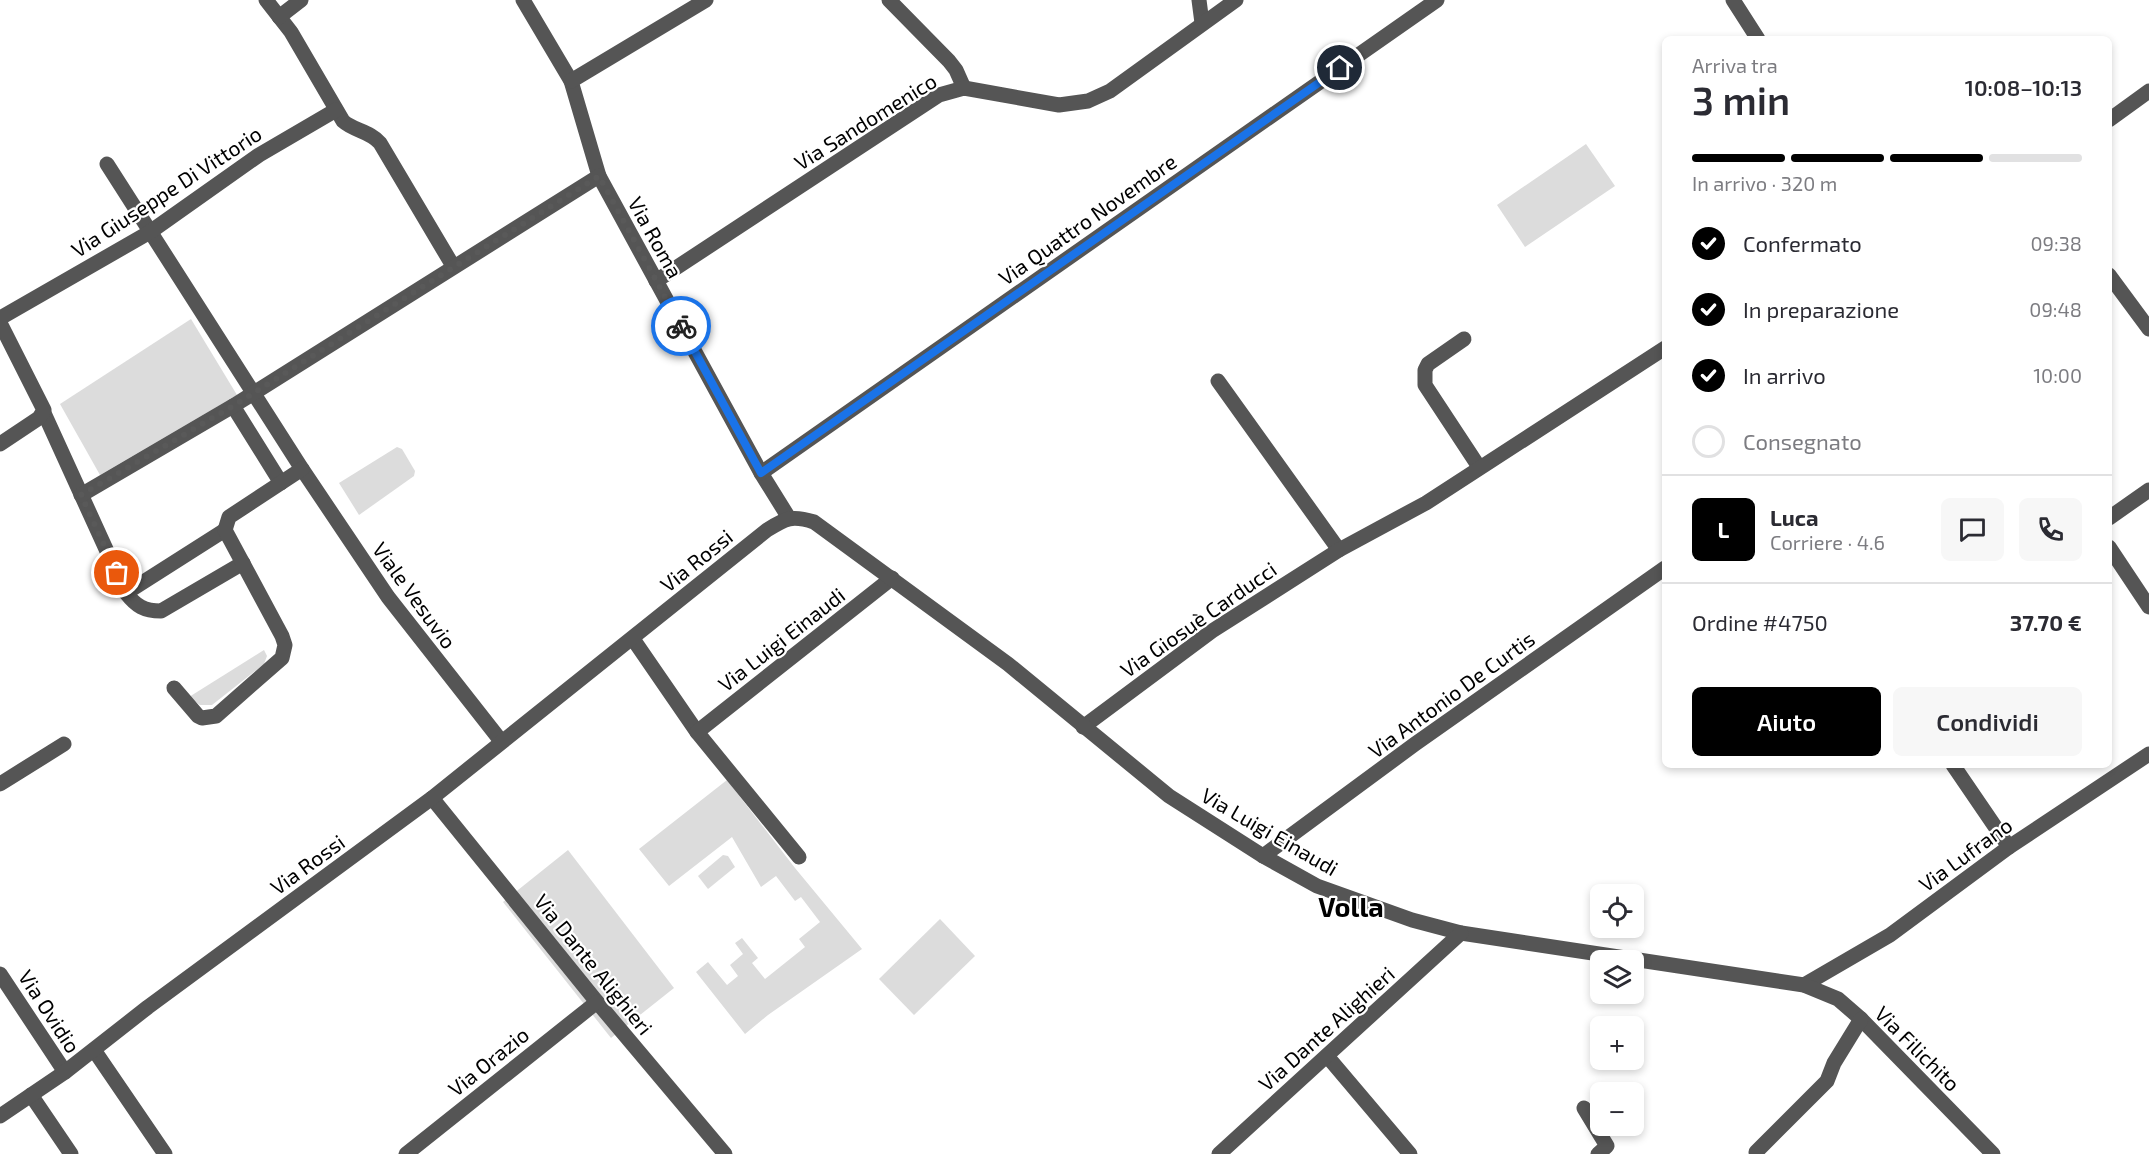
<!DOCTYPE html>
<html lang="it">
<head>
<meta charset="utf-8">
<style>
  body { margin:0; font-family:"Exo 2",sans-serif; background:#f7f7f7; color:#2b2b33; height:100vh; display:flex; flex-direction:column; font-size:22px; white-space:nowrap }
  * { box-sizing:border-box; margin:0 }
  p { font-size:20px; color:#7c7c81 }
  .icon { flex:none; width:33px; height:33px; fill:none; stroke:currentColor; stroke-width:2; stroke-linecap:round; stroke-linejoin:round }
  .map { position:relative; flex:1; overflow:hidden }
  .sheet { position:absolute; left:1662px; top:36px; width:450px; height:732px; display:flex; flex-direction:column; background:#fff; border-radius:9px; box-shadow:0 3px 9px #0003 }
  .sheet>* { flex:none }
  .tools { position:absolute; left:1590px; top:884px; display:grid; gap:12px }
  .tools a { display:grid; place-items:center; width:54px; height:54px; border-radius:9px; background:#fff; box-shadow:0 3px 9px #0003; font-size:30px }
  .pin { position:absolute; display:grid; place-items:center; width:51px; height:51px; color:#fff; margin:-26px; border:3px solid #fff; border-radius:50%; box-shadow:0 2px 6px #0007 }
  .courier { position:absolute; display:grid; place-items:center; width:60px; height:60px; margin:-30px; border:4px solid #1a73e8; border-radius:50%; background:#fff; color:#222; box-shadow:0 2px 8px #0007 }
  .headline em { font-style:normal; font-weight:600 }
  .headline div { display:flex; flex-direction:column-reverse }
  .headline { display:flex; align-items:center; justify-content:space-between; height:102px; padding:0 30px }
  h1 { font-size:39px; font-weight:600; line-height:45px }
  .bar { display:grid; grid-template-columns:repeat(4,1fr); gap:9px 6px; align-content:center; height:72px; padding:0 30px }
  .bar i { height:8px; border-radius:4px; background:#e1e1e2 }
  .bar .current { background:#000 }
  .bar p { grid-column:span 4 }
  .line { display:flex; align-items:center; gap:15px; padding:0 30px; border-top:2px solid #e1e1e2 }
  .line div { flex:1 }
  .round { display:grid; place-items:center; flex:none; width:63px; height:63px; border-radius:9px; background:#f7f7f7 }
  ol { padding:0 30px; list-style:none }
  li { display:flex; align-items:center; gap:18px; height:66px }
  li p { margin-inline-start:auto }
  li .icon { padding:6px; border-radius:50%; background:#000; color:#fff; stroke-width:4 }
  li:last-child { color:#7c7c81 }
  li i { width:33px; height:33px; border:3px solid #e1e1e2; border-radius:50% }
  .action { display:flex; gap:12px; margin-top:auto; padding:12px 30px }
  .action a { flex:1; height:69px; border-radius:9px; background:#000; color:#fff; font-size:24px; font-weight:600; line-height:69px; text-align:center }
  .action a+a { background:#f7f7f7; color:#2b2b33 }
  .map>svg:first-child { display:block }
</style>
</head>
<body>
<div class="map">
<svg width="2149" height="1154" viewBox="0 0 2149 1154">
  <rect width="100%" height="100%" fill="#fff"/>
  <g fill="#dcdcdc">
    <polygon points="1586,144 1615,186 1525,247 1497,205"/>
    <polygon points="191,319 237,395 100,475 60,404"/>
    <polygon points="397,447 402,449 415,471 414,476 359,515 339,483"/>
    <polygon points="264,650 267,656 264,664 212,705 200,705 189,697"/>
    <polygon points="727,780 795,868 862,949 768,1015 745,1034 696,972 708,962 727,985 738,976 730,965 743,954 735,943 742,938 758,958 752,963 765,979 805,947 799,939 820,922 801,897 795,901 776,876 761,887 732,837 669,886 639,849"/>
    <polygon points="568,850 674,988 611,1038 503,902"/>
    <polygon points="723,855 728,856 735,867 708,889 698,876"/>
    <polygon points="940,919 975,956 914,1015 879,979"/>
  </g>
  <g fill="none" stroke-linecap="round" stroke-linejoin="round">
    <g stroke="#555" stroke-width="15">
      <path d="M 266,0 L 291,32 L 343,121 C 354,131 370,131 380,143 L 453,266"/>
      <polyline points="523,0 571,81 599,176 761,473 789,518"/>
      <polyline points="889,0 949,61 956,70 964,88"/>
      <polyline points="1199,0 1202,23"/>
      <polyline points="1733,0 1758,39"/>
      <polyline points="279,17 301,0"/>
      <polyline points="571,81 706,0"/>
      <polyline points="2109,120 2149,91"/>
      <polyline points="107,164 302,469 388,597 501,741"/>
      <polyline points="2109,275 2149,329"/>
      <polyline points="656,281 939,95 964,88 1059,105 1088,101 1110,91 1236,0"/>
      <polyline points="1464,339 1428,364 1425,370 1425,385 1479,467"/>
      <polyline points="1218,381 1339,550"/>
      <polyline points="233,406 281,483"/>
      <path d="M 44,413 L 126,593 C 136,606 144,611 161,611 L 243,563"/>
      <polyline points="0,444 39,418 44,410 0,323 2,317 150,232 259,155 336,110"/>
      <polyline points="761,473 1437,0"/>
      <polyline points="81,495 233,406 599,176"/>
      <polyline points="2109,518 2149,490"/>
      <polyline points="2109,547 2149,607"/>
      <polyline points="126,593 225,530"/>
      <polyline points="633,639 697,732 799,857"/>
      <polyline points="174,688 198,716 202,718 216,716 282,658 285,645 282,636 225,530 229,517 302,469"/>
      <polyline points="1083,727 1212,631 1339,550 1426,503 1665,348"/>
      <polyline points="697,732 892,578"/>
      <polyline points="1953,765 2009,847"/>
      <polyline points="0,784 64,744"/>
      <polyline points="432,798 597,1002 725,1154"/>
      <polyline points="1263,856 1415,744 1665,568"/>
      <polyline points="0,974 65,1072"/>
      <polyline points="1804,985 1890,935 2009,847 2149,754"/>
      <polyline points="94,1050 165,1154"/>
      <polyline points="1327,1056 1410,1154"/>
      <polyline points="31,1095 71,1154"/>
      <polyline points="1584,1108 1607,1146 1598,1154"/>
      <path d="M 0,1116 L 65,1072 L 148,1007 L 432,798 L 767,530 C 786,518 792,515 814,522 L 1008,664 L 1169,796 L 1263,856 L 1317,886 L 1412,920 L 1461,933 L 1804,985 L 1838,999 L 1861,1019 L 1993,1154"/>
      <polyline points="1756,1152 1827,1081 1834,1063 1861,1019"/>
      <polyline points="406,1154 597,1002"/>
      <polyline points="1219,1154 1461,933"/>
    </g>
  </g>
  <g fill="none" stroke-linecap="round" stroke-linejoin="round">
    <polyline stroke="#595959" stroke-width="6" stroke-dasharray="0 10.8" points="117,573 81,495 233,406 599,176 681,326"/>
    <polyline stroke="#1a73e8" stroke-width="8" points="681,326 761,473 1340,68"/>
  </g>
  <g text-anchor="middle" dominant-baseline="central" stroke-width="4.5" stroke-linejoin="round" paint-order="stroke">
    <g font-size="21" fill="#000" stroke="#fff">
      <text transform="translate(865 121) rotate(-32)">Via Sandomenico</text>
      <text transform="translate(166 191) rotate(-33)">Via Giuseppe Di Vittorio</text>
      <text transform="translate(1087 219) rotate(-35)">Via Quattro Novembre</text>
      <text transform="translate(656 237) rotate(61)">Via Roma</text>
      <text transform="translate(696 560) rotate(-39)">Via Rossi</text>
      <text transform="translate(415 595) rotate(54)">Viale Vesuvio</text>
      <text transform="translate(1198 619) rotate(-35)">Via Giosuè Carducci</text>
      <text transform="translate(781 639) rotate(-38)">Via Luigi Einaudi</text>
      <text transform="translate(1451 694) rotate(-36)">Via Antonio De Curtis</text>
      <text transform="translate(1270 831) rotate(30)">Via Luigi Einaudi</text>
      <text transform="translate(1965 854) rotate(-36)">Via Lufrano</text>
      <text transform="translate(307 864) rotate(-36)">Via Rossi</text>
      <text transform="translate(594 964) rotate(51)">Via Dante Alighieri</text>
      <text transform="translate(50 1011) rotate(57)">Via Ovidio</text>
      <text transform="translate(1326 1028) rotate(-42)">Via Dante Alighieri</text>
      <text transform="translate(1918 1048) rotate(45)">Via Filichito</text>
      <text transform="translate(488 1061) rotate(-39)">Via Orazio</text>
    </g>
    <g font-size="27" font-weight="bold" fill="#000" stroke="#fff">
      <text x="1351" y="906">Volla</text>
    </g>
  </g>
</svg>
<div class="tools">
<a><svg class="icon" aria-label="locate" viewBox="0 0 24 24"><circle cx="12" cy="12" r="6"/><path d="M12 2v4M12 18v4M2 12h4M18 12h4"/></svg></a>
<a><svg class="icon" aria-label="layers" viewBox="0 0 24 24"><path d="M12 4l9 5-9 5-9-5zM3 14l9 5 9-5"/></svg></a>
<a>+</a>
<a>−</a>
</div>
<div class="pin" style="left:117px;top:573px;background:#ea580c"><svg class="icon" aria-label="bag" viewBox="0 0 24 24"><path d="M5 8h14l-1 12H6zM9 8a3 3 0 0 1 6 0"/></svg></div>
<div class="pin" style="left:1340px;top:68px;background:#1f2937"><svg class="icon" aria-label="home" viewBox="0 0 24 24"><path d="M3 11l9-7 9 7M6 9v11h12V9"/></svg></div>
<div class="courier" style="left:681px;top:326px"><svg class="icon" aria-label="bike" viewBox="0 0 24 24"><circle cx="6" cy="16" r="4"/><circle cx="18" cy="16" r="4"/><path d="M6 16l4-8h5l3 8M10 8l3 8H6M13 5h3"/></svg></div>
<section class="sheet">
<div class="headline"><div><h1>3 min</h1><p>Arriva tra</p></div><em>10:08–10:13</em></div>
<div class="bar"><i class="current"></i><i class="current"></i><i class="current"></i><i></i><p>In arrivo · 320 m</p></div>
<ol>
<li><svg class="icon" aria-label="check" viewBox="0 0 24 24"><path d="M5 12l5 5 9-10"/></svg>Confermato<p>09:38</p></li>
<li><svg class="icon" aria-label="check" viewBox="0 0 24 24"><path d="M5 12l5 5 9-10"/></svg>In preparazione<p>09:48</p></li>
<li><svg class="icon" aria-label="check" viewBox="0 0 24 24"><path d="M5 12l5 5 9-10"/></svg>In arrivo<p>10:00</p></li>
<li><i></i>Consegnato</li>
</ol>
<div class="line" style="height:108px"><b class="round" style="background:#000;color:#fff">L</b><div><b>Luca</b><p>Corriere · 4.6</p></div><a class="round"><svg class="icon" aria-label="chat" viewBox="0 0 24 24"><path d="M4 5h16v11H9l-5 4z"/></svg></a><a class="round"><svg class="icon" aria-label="phone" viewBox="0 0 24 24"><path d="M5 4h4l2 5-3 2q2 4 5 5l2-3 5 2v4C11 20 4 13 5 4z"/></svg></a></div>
<div class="line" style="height:78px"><div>Ordine #4750</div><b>37.70 €</b></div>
<div class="action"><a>Aiuto</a><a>Condividi</a></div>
</section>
</div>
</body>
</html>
